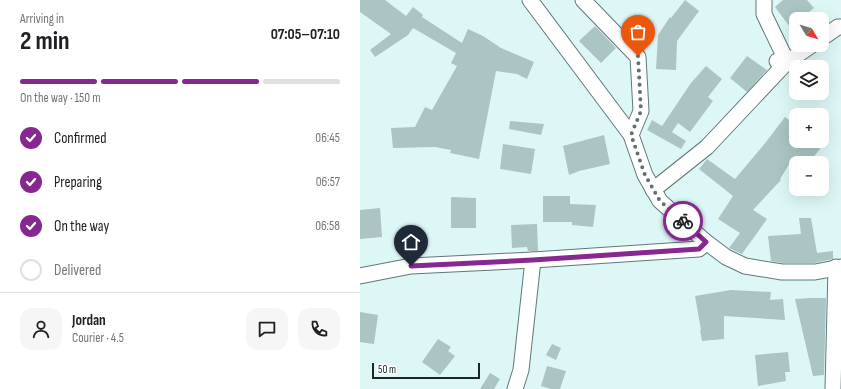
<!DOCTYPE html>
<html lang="en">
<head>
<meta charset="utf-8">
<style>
  body { margin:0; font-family:"Sofia Sans Condensed",sans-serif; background:#f6f6f6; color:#202124; height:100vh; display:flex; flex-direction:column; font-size:15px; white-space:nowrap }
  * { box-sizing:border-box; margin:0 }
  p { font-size:13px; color:#757577 }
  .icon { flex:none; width:22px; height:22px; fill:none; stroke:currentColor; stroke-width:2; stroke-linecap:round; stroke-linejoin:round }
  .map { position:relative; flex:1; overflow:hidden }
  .side { display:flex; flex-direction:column; background:#fff; width:360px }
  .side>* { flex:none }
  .needle { width:26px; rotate:128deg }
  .buttons { position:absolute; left:429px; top:12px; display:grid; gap:8px }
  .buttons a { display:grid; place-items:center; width:40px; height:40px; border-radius:8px; background:#fff; box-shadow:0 4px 16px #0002; font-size:20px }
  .scale { position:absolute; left:12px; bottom:10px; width:108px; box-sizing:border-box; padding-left:4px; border:2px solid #1d2627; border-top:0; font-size:11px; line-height:14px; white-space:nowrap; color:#1d2627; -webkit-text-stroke:3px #fff; paint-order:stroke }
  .pin { position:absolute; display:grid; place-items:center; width:34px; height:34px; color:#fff; margin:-41px -17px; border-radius:50% 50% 50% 0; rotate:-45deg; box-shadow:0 0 4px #0007 }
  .pin .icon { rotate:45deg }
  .courier { position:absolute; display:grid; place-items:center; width:40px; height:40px; margin:-20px; border:3px solid #872790; border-radius:50%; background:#fff; color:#222; box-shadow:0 1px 5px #0007 }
  .summary em { font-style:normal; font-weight:700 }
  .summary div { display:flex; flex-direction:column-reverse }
  .summary { display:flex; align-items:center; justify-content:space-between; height:68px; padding:0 20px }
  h1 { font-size:26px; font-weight:700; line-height:30px }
  .bar { display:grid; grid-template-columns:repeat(4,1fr); gap:6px 4px; align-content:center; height:48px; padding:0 20px }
  .bar i { height:5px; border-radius:3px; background:#e0e0e0 }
  .bar .current { background:#872790 }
  .bar p { grid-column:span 4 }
  .line { display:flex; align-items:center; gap:10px; padding:0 20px; border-top:1px solid #e0e0e0 }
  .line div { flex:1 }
  .round { display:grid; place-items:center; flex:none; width:42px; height:42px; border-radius:12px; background:#f6f6f6 }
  ol { padding:0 20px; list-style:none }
  li { display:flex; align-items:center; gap:12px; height:44px }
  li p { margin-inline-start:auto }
  li .icon { padding:4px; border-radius:50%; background:#872790; color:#fff; stroke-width:4 }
  li:last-child { color:#757577 }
  li i { width:22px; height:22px; border:2px solid #e0e0e0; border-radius:50% }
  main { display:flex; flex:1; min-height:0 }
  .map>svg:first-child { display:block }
</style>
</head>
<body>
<main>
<section class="side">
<div class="summary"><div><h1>2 min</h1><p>Arriving in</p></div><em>07:05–07:10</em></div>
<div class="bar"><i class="current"></i><i class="current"></i><i class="current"></i><i></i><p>On the way · 150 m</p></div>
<ol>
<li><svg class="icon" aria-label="check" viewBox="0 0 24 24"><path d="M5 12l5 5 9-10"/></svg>Confirmed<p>06:45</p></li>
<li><svg class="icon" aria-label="check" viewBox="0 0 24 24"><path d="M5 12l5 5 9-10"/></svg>Preparing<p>06:57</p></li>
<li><svg class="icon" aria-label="check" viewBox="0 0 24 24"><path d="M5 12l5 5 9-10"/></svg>On the way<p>06:58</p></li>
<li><i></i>Delivered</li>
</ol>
<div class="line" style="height:72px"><a class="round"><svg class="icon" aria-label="person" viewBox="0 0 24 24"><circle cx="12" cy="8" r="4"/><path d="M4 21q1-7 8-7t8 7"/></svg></a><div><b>Jordan</b><p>Courier · 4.5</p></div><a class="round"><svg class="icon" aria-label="chat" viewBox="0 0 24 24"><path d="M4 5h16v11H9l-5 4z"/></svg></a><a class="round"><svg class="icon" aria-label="phone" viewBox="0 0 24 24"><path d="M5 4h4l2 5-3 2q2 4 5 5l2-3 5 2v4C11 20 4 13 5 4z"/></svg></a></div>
</section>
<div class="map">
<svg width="481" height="389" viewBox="0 0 481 389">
  <rect width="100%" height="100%" fill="#ddf7f7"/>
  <g fill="#abc4c4">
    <polygon points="0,0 25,0 46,16 53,7 63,15 62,17 102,43 108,29 123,36 141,48 174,62 167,79 157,74 136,71 119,159 90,153 91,150 75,147 33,148 31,128 55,127 65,107 72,110 97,66 91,63 96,53 53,28 48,35 15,57 10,50 31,34 0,12"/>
    <polygon points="325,0 339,11 317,41 316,70 296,69 298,35 310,17 311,18"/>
    <polygon points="423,0 447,0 454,8 440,19 436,19 436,22 430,27 415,7"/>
    <polygon points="235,26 256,48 241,63 219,41"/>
    <polygon points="387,56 407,70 387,92 370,78"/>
    <polygon points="346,66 362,79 348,97 353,101 330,132 318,123 312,132 326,141 321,149 287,130 292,120 302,126 331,83"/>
    <polygon points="425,117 436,125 436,141 466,141 449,163 430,163 420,179 421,180 393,210 407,219 382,254 369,248 380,233 358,219 373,196 339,169 347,159 375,179 406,142"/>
    <polygon points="150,121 184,124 181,135 149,129"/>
    <polygon points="244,135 250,164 219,171 209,175 203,146"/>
    <polygon points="143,144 175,149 171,174 140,169"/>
    <polygon points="183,196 210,196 210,204 236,205 233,227 212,225 212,222 183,222"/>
    <polygon points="91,197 116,198 116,228 91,228"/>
    <polygon points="20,208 22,237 0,239 0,210"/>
    <polygon points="439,218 451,218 457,253 473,251 473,259 454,263 423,263 411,261 408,236 441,234"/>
    <polygon points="177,224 178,251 168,251 167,247 152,248 151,225"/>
    <polygon points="371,290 411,292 410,300 423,299 425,320 364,316 364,339 342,341 340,330 341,330 335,296"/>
    <polygon points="450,298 466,298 464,375 453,376 435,299"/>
    <polygon points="0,312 18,315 14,344 0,342"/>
    <polygon points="78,339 91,347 88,351 95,356 80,375 62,362"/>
    <polygon points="192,344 201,348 196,360 186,355"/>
    <polygon points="428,352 430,372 425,372 426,381 398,386 395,355"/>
    <polygon points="187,366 206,371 200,389 191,389 181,386"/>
    <polygon points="130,373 140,379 134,389 120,389"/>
  </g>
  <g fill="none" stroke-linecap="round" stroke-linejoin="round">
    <defs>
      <g id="minor">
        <polyline points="170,0 271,135 285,175 300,201 346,242 366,257 385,266 422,272 455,272 481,267"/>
        <polyline points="223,0 278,57 281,111 271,135"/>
        <polyline points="404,0 404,14 427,62 417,61"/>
        <polyline points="462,38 478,27 481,27"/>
        <polyline points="293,190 347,147 427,62 452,45"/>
        <polyline points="0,276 51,266 173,260 339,249 346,242"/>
        <polyline points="155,389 161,370 173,260"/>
        <polyline points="473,389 476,267"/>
      </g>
    </defs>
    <use href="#minor" stroke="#607778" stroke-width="17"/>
    <use href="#minor" stroke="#fff" stroke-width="15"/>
  </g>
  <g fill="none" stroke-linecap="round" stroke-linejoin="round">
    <polyline stroke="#606f70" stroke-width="4" stroke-dasharray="0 7.2" points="278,56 281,111 271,135 285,175 300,201 323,221"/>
    <polyline stroke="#872790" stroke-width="5" points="51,266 173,260 339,249 346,242 323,221"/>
  </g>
</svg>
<div class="buttons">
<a><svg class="needle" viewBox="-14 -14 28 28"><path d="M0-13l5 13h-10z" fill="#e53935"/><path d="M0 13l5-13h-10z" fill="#757577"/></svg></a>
<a><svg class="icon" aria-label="layers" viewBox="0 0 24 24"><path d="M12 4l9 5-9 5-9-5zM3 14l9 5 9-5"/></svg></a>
<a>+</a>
<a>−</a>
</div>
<div class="scale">50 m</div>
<div class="pin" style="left:278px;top:56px;background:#ea580c"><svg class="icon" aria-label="bag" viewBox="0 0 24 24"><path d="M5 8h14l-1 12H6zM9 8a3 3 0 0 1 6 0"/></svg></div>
<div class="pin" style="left:51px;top:266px;background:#1f2937"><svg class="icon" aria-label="home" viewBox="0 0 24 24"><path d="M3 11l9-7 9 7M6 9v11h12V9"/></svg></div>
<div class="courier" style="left:323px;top:221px"><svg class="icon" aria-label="bike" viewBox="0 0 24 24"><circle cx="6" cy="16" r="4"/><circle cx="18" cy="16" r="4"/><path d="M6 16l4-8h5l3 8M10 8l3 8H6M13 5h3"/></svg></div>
</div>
</main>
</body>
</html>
